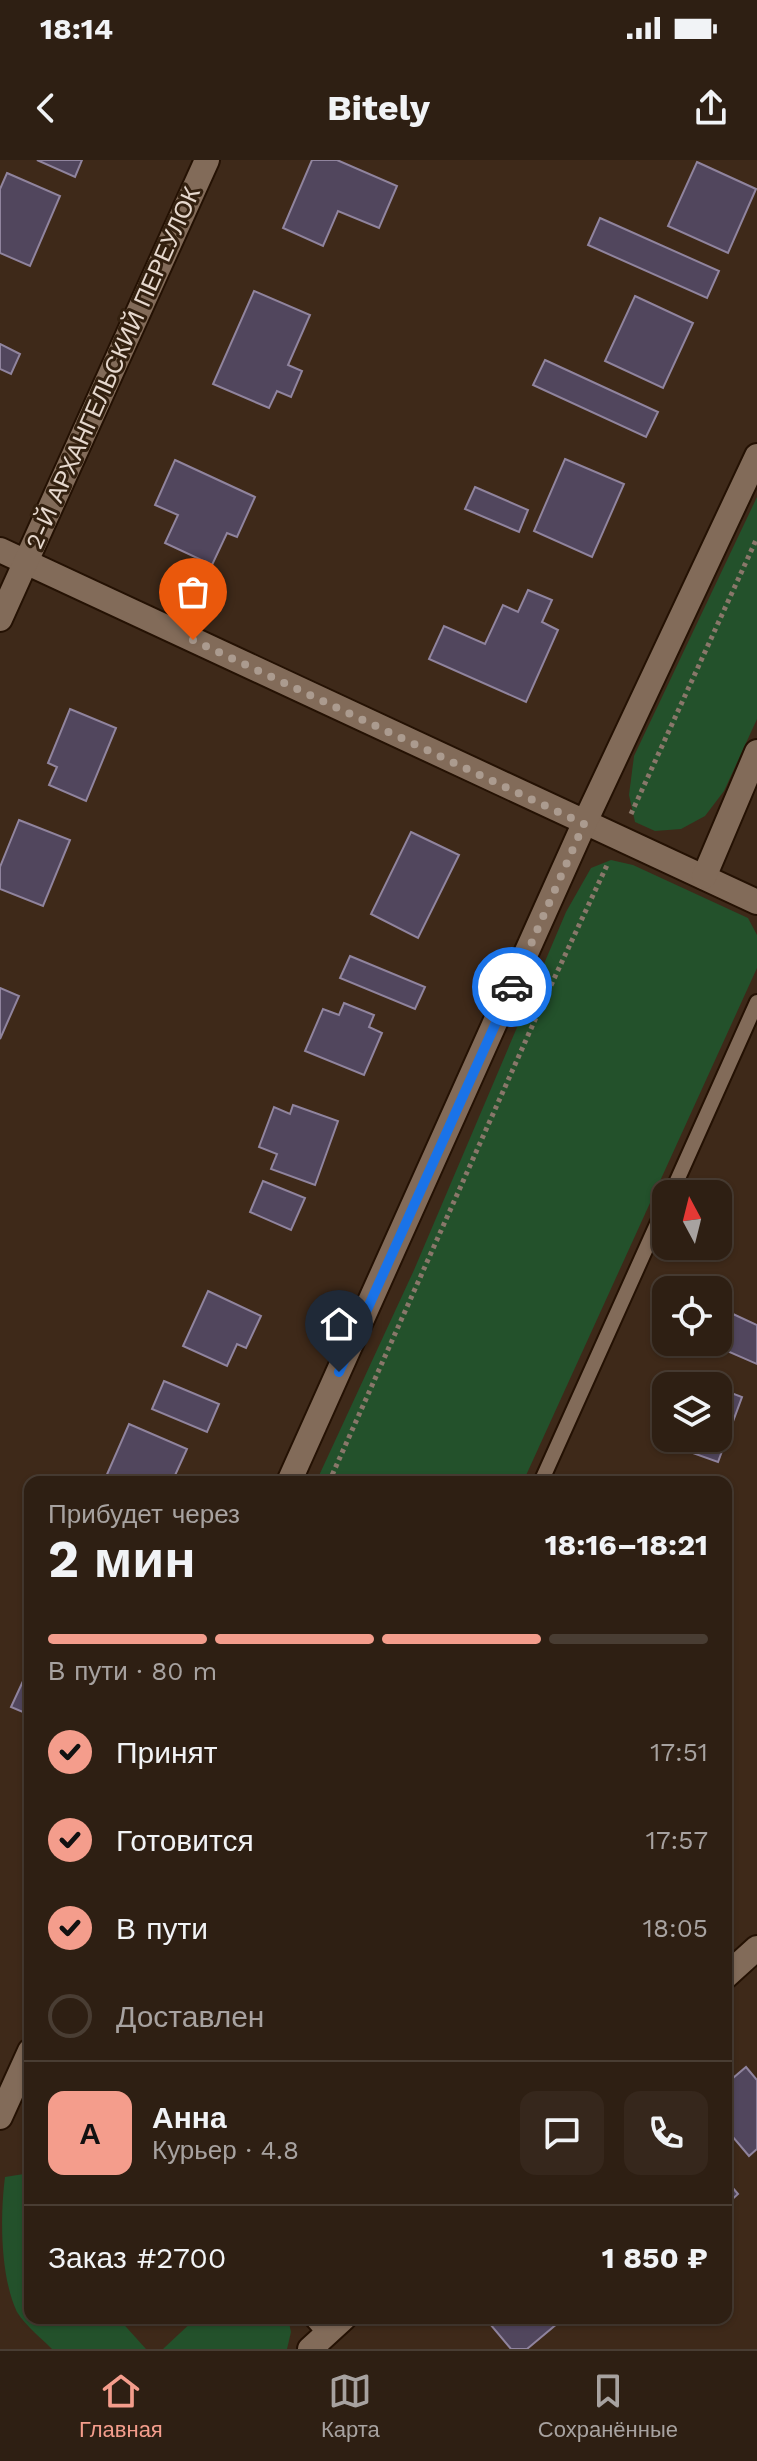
<!DOCTYPE html>
<html lang="ru">
<head>
<meta charset="utf-8">
<style>
  body { margin:0; font-family:"Work Sans",sans-serif; background:#36271c; color:#f1f3f6; height:100vh; display:flex; flex-direction:column; font-size:30px; white-space:nowrap }
  * { box-sizing:border-box; margin:0 }
  p { font-size:26px; color:#a7a2a0 }
  .icon { flex:none; width:44px; height:44px; fill:none; stroke:currentColor; stroke-width:2; stroke-linecap:round; stroke-linejoin:round }
  .map { position:relative; flex:1; overflow:hidden }
  .drawer { position:absolute; left:24px; top:1316px; width:708px; height:848px; display:flex; flex-direction:column; background:#2e1f13; border-radius:16px; box-shadow:0 2px 6px #0004,0 0 0 2px #493d33 }
  .drawer>* { flex:none }
  .needle { width:52px; rotate:353deg }
  .controls { position:absolute; left:652px; top:1020px; display:grid; gap:16px }
  .controls a { display:grid; place-items:center; width:80px; height:80px; border-radius:16px; background:#2e1f13; box-shadow:0 2px 6px #0004,0 0 0 2px #493d33; font-size:40px }
  .pin { position:absolute; display:grid; place-items:center; width:68px; height:68px; color:#fff; margin:-82px -34px; border-radius:50% 50% 50% 0; rotate:-45deg; box-shadow:0 0 8px #0007 }
  .pin .icon { rotate:45deg }
  .courier { position:absolute; display:grid; place-items:center; width:80px; height:80px; margin:-40px; border:6px solid #1a73e8; border-radius:50%; background:#fff; color:#222; box-shadow:0 2px 10px #0007 }
  .head em { font-style:normal; font-weight:700 }
  .head div { display:flex; flex-direction:column-reverse }
  .head { display:flex; align-items:center; justify-content:space-between; height:136px; padding:0 24px }
  h1 { font-size:52px; font-weight:700; line-height:60px }
  .bar { display:grid; grid-template-columns:repeat(4,1fr); gap:12px 8px; align-content:center; height:96px; padding:0 24px }
  .bar i { height:10px; border-radius:6px; background:#493d33 }
  .bar .current { background:#f49d8c }
  .bar p { grid-column:span 4 }
  .line { display:flex; align-items:center; gap:20px; padding:0 24px; border-top:2px solid #493d33 }
  .line div { flex:1 }
  .round { display:grid; place-items:center; flex:none; width:84px; height:84px; border-radius:16px; background:#36271c }
  ol { padding:0 24px; list-style:none }
  li { display:flex; align-items:center; gap:24px; height:88px }
  li p { margin-inline-start:auto }
  li .icon { padding:8px; border-radius:50%; background:#f49d8c; color:#111; stroke-width:4 }
  li:last-child { color:#a7a2a0 }
  li i { width:44px; height:44px; border:4px solid #493d33; border-radius:50% }
  .status { display:flex; justify-content:space-between; align-items:center; height:56px; padding:0 40px; background:#2e1f13; direction:ltr }
  .status svg { height:22px; fill:currentColor }
  header { display:flex; justify-content:space-between; align-items:center; height:104px; padding:0 24px; background:#2e1f13; font-size:36px; font-weight:700 }
  .menu { display:flex; justify-content:space-around; align-items:center; height:112px; border-top:2px solid #493d33; background:#2e1f13; font-size:22px; color:#a7a2a0 }
  .menu a { display:grid; justify-items:center; gap:4px }
  .menu .current { color:#f49d8c }
  .map>svg:first-child { display:block }
</style>
</head>
<body>
<div class="status"><b>18:14</b><svg viewBox="0 0 49 12"><path d="M0 12V9h3v3zM5 12V6h3v6zM10 12V3h3v9zM15 12V0h3v12zM26 1h20v11H26zM47 4h2v5h-2z"/></svg></div>
<header><svg class="icon" aria-label="back" viewBox="0 0 24 24"><path d="M15 5l-7 7 7 7"/></svg>Bitely<svg class="icon" aria-label="share" viewBox="0 0 24 24"><path d="M12 15V3M7 8l5-5 5 5M5 13v7h14v-7"/></svg></header>
<div class="map">
<svg width="757" height="2189" viewBox="0 0 757 2189">
  <rect width="100%" height="100%" fill="#3e2919"/>
  <g fill="#23512b">
    <polygon points="757,337 757,559 724,631 705,656 681,669 655,671 635,662 629,635 634,596"/>
    <polygon points="611,700 633,705 748,758 757,775 757,808 523,1322 316,1322 414,1110 566,752 591,708"/>
    <path d="M 30,2013 L 30,2158 L 118,2158 L 146,2189 L 52,2189 C 41,2178 26,2166 17,2152 C 0,2116 0,2056 5,2017 Z"/>
    <polygon points="196,2158 288,2158 291,2172 287,2189 163,2189"/>
  </g>
  <g fill="#51465d" stroke="#90849e" stroke-width="2">
    <polygon points="37,0 82,0 75,17"/>
    <polygon points="312,0 337,0 397,26 379,68 338,51 323,86 283,68"/>
    <polygon points="697,2 756,29 728,93 668,66"/>
    <polygon points="7,13 60,36 30,106 0,93 0,29"/>
    <polygon points="600,58 719,111 707,138 588,85"/>
    <polygon points="254,131 310,155 288,205 302,211 291,237 277,231 269,248 213,224"/>
    <polygon points="635,136 693,163 663,228 605,201"/>
    <polygon points="0,184 20,194 11,214 0,209"/>
    <polygon points="545,200 658,252 646,277 533,225"/>
    <polygon points="565,299 624,324 592,397 534,371"/>
    <polygon points="175,300 255,337 237,377 227,373 212,405 165,383 178,355 155,345"/>
    <polygon points="475,327 528,350 519,372 465,349"/>
    <polygon points="528,430 552,440 542,462 558,470 526,542 429,499 444,466 485,484 503,445 518,452"/>
    <polygon points="70,549 116,568 86,641 49,625 57,607 48,603"/>
    <polygon points="19,660 70,680 43,746 0,729 0,707"/>
    <polygon points="411,672 459,695 418,778 371,754"/>
    <polygon points="350,796 425,827 415,849 340,818"/>
    <polygon points="0,828 19,836 0,879"/>
    <polygon points="344,843 374,855 369,867 382,873 364,915 305,891 323,849 339,855"/>
    <polygon points="293,945 338,961 315,1025 271,1009 277,994 259,987 274,947 290,954"/>
    <polygon points="263,1021 305,1038 291,1070 250,1052"/>
    <polygon points="208,1131 261,1156 246,1188 237,1184 227,1206 183,1186"/>
    <polygon points="733,1154 757,1165 757,1204 718,1187"/>
    <polygon points="164,1221 219,1244 207,1272 152,1249"/>
    <polygon points="718,1228 742,1237 718,1302 673,1286 676,1278 718,1278"/>
    <polygon points="129,1264 187,1289 172,1322 112,1322 105,1319"/>
    <polygon points="30,1506 30,1555 11,1547"/>
    <polygon points="746,1907 757,1920 757,1989 749,1996 726,1969 726,1924"/>
    <polygon points="726,2020 738,2034 726,2045"/>
    <polygon points="485,2158 564,2158 527,2189 511,2189"/>
  </g>
  <g fill="none" stroke-linecap="round" stroke-linejoin="round">
    <defs>
      <g id="lane">
        <polyline points="671,1034 757,842"/>
        <polyline points="541,1322 666,1044"/>
        <polyline points="311,2158 326,2175"/>
      </g>
      <g id="street">
        <polyline points="0,390 757,742"/>
        <polyline points="0,459 207,0"/>
        <polyline points="704,717 757,592"/>
        <polyline points="726,1816 757,1788"/>
        <polyline points="310,2189 344,2158"/>
      </g>
      <g id="secondary">
        <polyline points="289,1322 584,664 757,296"/>
        <polyline points="0,1957 30,1891"/>
      </g>
    </defs>
    <use href="#lane" stroke="#241103" stroke-width="18"/>
    <use href="#street" stroke="#241103" stroke-width="28"/>
    <use href="#secondary" stroke="#241103" stroke-width="28"/>
    <g stroke="#89776a" stroke-width="5" stroke-dasharray="4 4" stroke-linecap="butt">
      <polyline points="631,654 757,378"/>
      <polyline points="329,1322 538,853 608,703"/>
    </g>
    <use href="#lane" stroke="#826b59" stroke-width="14"/>
    <use href="#street" stroke="#826b59" stroke-width="24"/>
    <use href="#secondary" stroke="#826b59" stroke-width="24"/>
  </g>
  <g fill="none" stroke-linecap="round" stroke-linejoin="round">
    <polyline stroke="#ab9b8f" stroke-width="8" stroke-dasharray="0 14.4" points="193,480 584,664 512,827"/>
    <polyline stroke="#1a73e8" stroke-width="10" points="339,1212 512,827"/>
  </g>
  <g text-anchor="middle" dominant-baseline="central" stroke-width="6" stroke-linejoin="round" paint-order="stroke">
    <g font-size="24" fill="#e6d8ce" stroke="#33200f">
      <text transform="translate(113 208) rotate(-66)">2-Й АРХАНГЕЛЬСКИЙ ПЕРЕУЛОК</text>
    </g>
  </g>
</svg>
<div class="controls">
<a><svg class="needle" viewBox="-14 -14 28 28"><path d="M0-13l5 13h-10z" fill="#e53935"/><path d="M0 13l5-13h-10z" fill="#a7a2a0"/></svg></a>
<a><svg class="icon" aria-label="locate" viewBox="0 0 24 24"><circle cx="12" cy="12" r="6"/><path d="M12 2v4M12 18v4M2 12h4M18 12h4"/></svg></a>
<a><svg class="icon" aria-label="layers" viewBox="0 0 24 24"><path d="M12 4l9 5-9 5-9-5zM3 14l9 5 9-5"/></svg></a>
</div>
<div class="pin" style="left:193px;top:480px;background:#ea580c"><svg class="icon" aria-label="bag" viewBox="0 0 24 24"><path d="M5 8h14l-1 12H6zM9 8a3 3 0 0 1 6 0"/></svg></div>
<div class="pin" style="left:339px;top:1212px;background:#1f2937"><svg class="icon" aria-label="home" viewBox="0 0 24 24"><path d="M3 11l9-7 9 7M6 9v11h12V9"/></svg></div>
<div class="courier" style="left:512px;top:827px"><svg class="icon" aria-label="car" viewBox="0 0 24 24"><path d="M5 17H2v-5l4-1 3-4h7l3 4 3 1v5h-3M9 17h6M6 11h13"/><circle cx="7" cy="17" r="2"/><circle cx="17" cy="17" r="2"/></svg></div>
<section class="drawer">
<div class="head"><div><h1>2 мин</h1><p>Прибудет через</p></div><em>18:16–18:21</em></div>
<div class="bar"><i class="current"></i><i class="current"></i><i class="current"></i><i></i><p>В пути · 80 m</p></div>
<ol>
<li><svg class="icon" aria-label="check" viewBox="0 0 24 24"><path d="M5 12l5 5 9-10"/></svg>Принят<p>17:51</p></li>
<li><svg class="icon" aria-label="check" viewBox="0 0 24 24"><path d="M5 12l5 5 9-10"/></svg>Готовится<p>17:57</p></li>
<li><svg class="icon" aria-label="check" viewBox="0 0 24 24"><path d="M5 12l5 5 9-10"/></svg>В пути<p>18:05</p></li>
<li><i></i>Доставлен</li>
</ol>
<div class="line" style="height:144px"><b class="round" style="background:#f49d8c;color:#111">А</b><div><b>Анна</b><p>Курьер · 4.8</p></div><a class="round"><svg class="icon" aria-label="chat" viewBox="0 0 24 24"><path d="M4 5h16v11H9l-5 4z"/></svg></a><a class="round"><svg class="icon" aria-label="phone" viewBox="0 0 24 24"><path d="M5 4h4l2 5-3 2q2 4 5 5l2-3 5 2v4C11 20 4 13 5 4z"/></svg></a></div>
<div class="line" style="height:104px"><div>Заказ #2700</div><b>1 850 ₽</b></div>
</section>
</div>
<nav class="menu">
<a class="current"><svg class="icon" aria-label="home" viewBox="0 0 24 24"><path d="M3 11l9-7 9 7M6 9v11h12V9"/></svg>Главная</a>
<a><svg class="icon" aria-label="map" viewBox="0 0 24 24"><path d="M3 6l6-2 6 2 6-2v14l-6 2-6-2-6 2zM9 4v14M15 6v14"/></svg>Карта</a>
<a><svg class="icon" aria-label="saved" viewBox="0 0 24 24"><path d="M7 4h10v16l-5-4-5 4z"/></svg>Сохранённые</a>
</nav>
</body>
</html>
